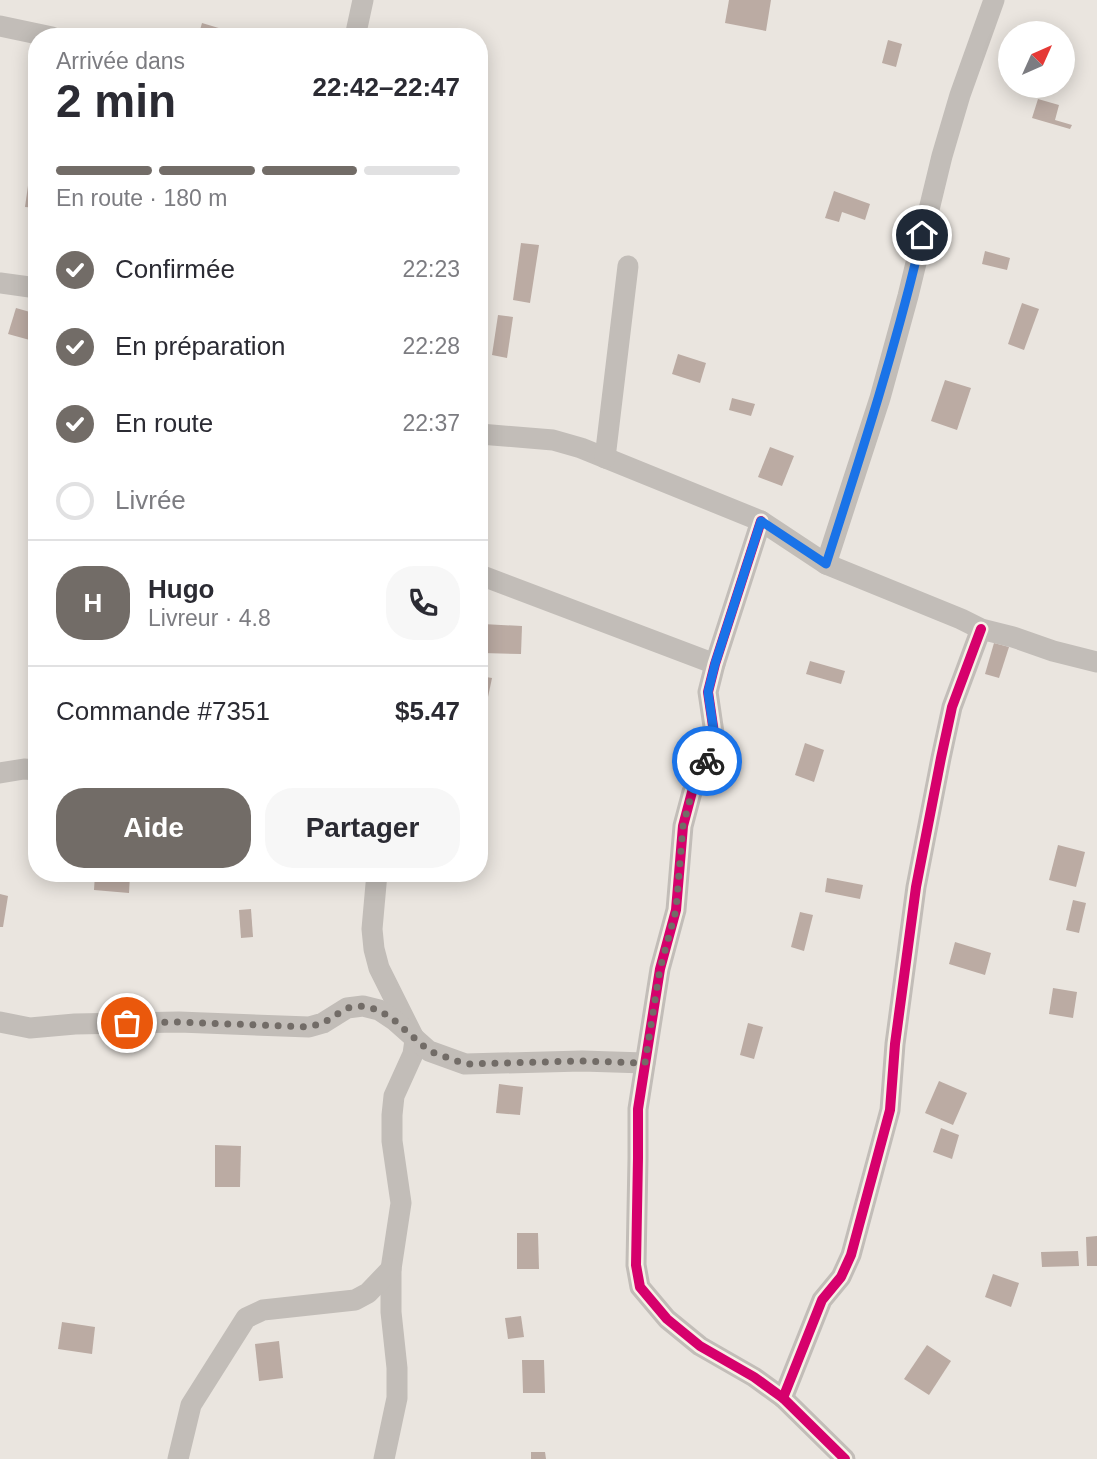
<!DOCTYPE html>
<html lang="fr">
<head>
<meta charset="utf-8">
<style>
  body { margin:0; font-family:Helvetica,sans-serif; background:#f7f7f7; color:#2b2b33; height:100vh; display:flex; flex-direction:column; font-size:26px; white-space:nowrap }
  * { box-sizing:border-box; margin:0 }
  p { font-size:23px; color:#7c7c81 }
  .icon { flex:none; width:38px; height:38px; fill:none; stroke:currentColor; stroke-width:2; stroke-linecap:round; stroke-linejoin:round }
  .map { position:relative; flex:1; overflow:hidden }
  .sheet { position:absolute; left:28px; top:28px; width:460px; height:854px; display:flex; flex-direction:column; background:#fff; border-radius:28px; box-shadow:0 4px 18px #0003 }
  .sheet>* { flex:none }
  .needle { width:46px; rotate:45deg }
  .buttons { position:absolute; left:998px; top:21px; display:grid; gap:14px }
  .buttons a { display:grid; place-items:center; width:77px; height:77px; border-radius:50%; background:#fff; box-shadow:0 4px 18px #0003; font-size:35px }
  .pin { position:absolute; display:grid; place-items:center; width:60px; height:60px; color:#fff; margin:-30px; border:4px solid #fff; border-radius:50%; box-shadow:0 2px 7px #0007 }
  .courier { position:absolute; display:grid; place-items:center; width:70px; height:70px; margin:-35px; border:5px solid #1a73e8; border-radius:50%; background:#fff; color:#222; box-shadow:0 2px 9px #0007 }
  .head em { font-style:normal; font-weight:700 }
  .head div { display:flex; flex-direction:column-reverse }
  .head { display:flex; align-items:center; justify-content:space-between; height:119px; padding:0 28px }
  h1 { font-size:46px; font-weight:700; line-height:52px }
  .bar { display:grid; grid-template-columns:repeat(4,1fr); gap:10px 7px; align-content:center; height:84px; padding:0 28px }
  .bar i { height:9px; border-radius:5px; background:#e1e1e2 }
  .bar .on { background:#726c67 }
  .bar p { grid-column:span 4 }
  .line { display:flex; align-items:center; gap:18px; padding:0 28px; border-top:2px solid #e1e1e2 }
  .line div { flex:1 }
  .round { display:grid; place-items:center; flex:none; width:74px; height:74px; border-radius:28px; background:#f7f7f7 }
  ol { padding:0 28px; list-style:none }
  li { display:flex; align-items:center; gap:21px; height:77px }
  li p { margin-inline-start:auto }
  li .icon { padding:7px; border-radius:50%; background:#726c67; color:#fff; stroke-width:4 }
  li:last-child { color:#7c7c81 }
  li i { width:38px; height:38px; border:4px solid #e1e1e2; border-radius:50% }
  .button { display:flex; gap:14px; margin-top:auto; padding:14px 28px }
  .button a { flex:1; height:80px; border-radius:28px; background:#726c67; color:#fff; font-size:28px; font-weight:700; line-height:80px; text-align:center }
  .button a+a { background:#f7f7f7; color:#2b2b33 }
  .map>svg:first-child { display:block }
</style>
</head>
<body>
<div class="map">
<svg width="1097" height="1459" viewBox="0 0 1097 1459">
  <rect width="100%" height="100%" fill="#eae5df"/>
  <g fill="#bbaba3">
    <polygon points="729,0 771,0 766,31 725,23"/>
    <polygon points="202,23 222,29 219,37 198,37"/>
    <polygon points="888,40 902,44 896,67 882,63"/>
    <polygon points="1038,99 1059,105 1055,120 1072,125 1070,129 1032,118"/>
    <polygon points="32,157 37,158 37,208 25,207"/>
    <polygon points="834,191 870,204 865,220 842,212 839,222 825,218"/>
    <polygon points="521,243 539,245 530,303 513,300"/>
    <polygon points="985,251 1010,258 1007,270 982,264"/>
    <polygon points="1022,303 1039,309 1024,350 1008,344"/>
    <polygon points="16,308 37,314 37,342 8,334"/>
    <polygon points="498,315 513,317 507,358 492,355"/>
    <polygon points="678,354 706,363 700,383 672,374"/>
    <polygon points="945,380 971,388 957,430 931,421"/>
    <polygon points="732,398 755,404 751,416 729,410"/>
    <polygon points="770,447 794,456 782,486 758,477"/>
    <polygon points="483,624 522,626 521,654 482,653"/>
    <polygon points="994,643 1009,647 999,678 985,674"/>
    <polygon points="810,661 845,671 841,684 806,674"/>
    <polygon points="480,676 492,678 488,697 480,696"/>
    <polygon points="805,743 824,750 814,782 795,775"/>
    <polygon points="1058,845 1085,852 1076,887 1049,880"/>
    <polygon points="95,873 130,875 129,893 94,890"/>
    <polygon points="827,878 863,885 860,899 825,892"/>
    <polygon points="0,894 8,896 3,927 0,927"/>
    <polygon points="1073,900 1086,903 1079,933 1066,930"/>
    <polygon points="251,909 253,937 241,938 239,910"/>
    <polygon points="800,912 813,915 804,951 791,947"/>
    <polygon points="955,942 991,953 985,975 949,964"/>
    <polygon points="1053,988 1077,992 1073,1018 1049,1014"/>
    <polygon points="748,1023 763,1027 754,1059 740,1055"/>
    <polygon points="939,1081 967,1093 953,1125 925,1113"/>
    <polygon points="499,1084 523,1087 520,1115 496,1113"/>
    <polygon points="941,1128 959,1135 952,1159 933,1152"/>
    <polygon points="215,1145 241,1146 240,1187 215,1187"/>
    <polygon points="517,1233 538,1233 539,1269 517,1269"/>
    <polygon points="1097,1236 1097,1266 1087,1266 1086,1237"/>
    <polygon points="1078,1251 1079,1266 1042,1267 1041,1252"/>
    <polygon points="993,1274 1019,1283 1011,1307 985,1297"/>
    <polygon points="521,1316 524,1337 508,1339 505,1318"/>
    <polygon points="62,1322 95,1327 92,1354 58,1349"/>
    <polygon points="279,1341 283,1378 259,1381 255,1344"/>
    <polygon points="927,1345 951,1361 929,1395 904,1379"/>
    <polygon points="522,1360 544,1360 545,1393 523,1393"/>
    <polygon points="531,1452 545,1452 546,1459 531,1459"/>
  </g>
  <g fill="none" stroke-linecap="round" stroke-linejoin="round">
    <g stroke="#c2bdb8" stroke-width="21">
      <polyline points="0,26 52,37"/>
      <polyline points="355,37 363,0"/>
      <polyline points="0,283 37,288"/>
      <polyline points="480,434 553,440 581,448 761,521 826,564 961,619 981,629 1013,637 1053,651 1097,662"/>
      <polyline points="605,458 628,266"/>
      <polyline points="761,521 715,664 708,692 714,733 713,744 709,758 692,792 683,826 676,910 660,969 638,1109 638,1158 636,1265 640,1287 667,1319 700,1346 754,1377 783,1398 845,1459"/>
      <polyline points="826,564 880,398 908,296 942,156 960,95 994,0"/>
      <polyline points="480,575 715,664"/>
      <polyline points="0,773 24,769 37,770"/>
      <polyline points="377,873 372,929 374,949 379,968 415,1040 413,1054 394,1096 392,1115 392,1141 401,1203 391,1269 391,1312 397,1368 397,1398 384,1459"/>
      <polyline points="0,1022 30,1028 75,1024 179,1022 309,1027 323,1023 347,1008 363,1006 379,1010 394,1020 429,1051 465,1064 582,1061 645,1063"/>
      <polyline points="783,1398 822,1300 841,1277 851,1255 890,1110 895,1044 916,887 941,758 952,707 981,629"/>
      <polyline points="178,1459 191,1405 246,1318 263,1310 355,1300 368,1293 391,1269"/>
    </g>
    <defs>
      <g id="cycleway">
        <polyline points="761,521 715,664 708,692 714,733 713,744 709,758 692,792 683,826 676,910 660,969 638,1109 638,1158 636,1265 640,1287 667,1319 700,1346 754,1377 783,1398 845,1459"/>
        <polyline points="783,1398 822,1300 841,1277 851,1255 890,1110 895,1044 916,887 941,758 952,707 981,629"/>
      </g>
    </defs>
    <use href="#cycleway" stroke="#f6f0e6" stroke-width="15"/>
    <use href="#cycleway" stroke="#d6006c" stroke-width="10"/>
  </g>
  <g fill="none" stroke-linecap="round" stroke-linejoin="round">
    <polyline stroke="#726c67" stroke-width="7" stroke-dasharray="0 12.6" points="127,1023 179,1022 309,1027 323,1023 347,1008 363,1006 379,1010 394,1020 429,1051 465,1064 582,1061 645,1063 660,969 676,910 683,826 692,792 707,761"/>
    <path stroke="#1a73e8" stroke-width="9" d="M 707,761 L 713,744 L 714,733 L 708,692 L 715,664 L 761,521 L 826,564 C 861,455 896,347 922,235"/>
  </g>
</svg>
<div class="buttons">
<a><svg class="needle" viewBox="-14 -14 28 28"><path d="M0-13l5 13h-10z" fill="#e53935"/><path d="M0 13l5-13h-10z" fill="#7c7c81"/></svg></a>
</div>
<div class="pin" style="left:127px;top:1023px;background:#ea580c"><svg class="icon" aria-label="bag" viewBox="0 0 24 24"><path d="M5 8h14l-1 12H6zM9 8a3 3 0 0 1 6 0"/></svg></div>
<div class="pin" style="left:922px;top:235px;background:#1f2937"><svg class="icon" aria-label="home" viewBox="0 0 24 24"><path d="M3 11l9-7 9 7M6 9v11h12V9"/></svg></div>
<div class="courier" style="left:707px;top:761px"><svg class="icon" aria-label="bike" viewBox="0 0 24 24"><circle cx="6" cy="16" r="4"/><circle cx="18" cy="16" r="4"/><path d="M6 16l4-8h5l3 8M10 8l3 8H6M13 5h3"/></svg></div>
<section class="sheet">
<div class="head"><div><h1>2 min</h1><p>Arrivée dans</p></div><em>22:42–22:47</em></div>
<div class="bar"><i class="on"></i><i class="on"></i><i class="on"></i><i></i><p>En route · 180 m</p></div>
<ol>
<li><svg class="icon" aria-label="check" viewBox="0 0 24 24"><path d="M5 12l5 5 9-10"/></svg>Confirmée<p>22:23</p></li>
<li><svg class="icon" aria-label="check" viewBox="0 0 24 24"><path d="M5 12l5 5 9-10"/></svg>En préparation<p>22:28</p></li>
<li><svg class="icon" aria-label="check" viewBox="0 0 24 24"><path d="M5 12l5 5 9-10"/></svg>En route<p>22:37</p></li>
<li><i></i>Livrée</li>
</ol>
<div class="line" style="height:126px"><b class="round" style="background:#726c67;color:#fff">H</b><div><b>Hugo</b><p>Livreur · 4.8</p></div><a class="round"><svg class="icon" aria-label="phone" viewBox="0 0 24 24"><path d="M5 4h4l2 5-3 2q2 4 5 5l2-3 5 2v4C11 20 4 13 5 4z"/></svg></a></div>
<div class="line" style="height:91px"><div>Commande #7351</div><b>$5.47</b></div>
<div class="button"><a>Aide</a><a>Partager</a></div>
</section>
</div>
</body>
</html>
